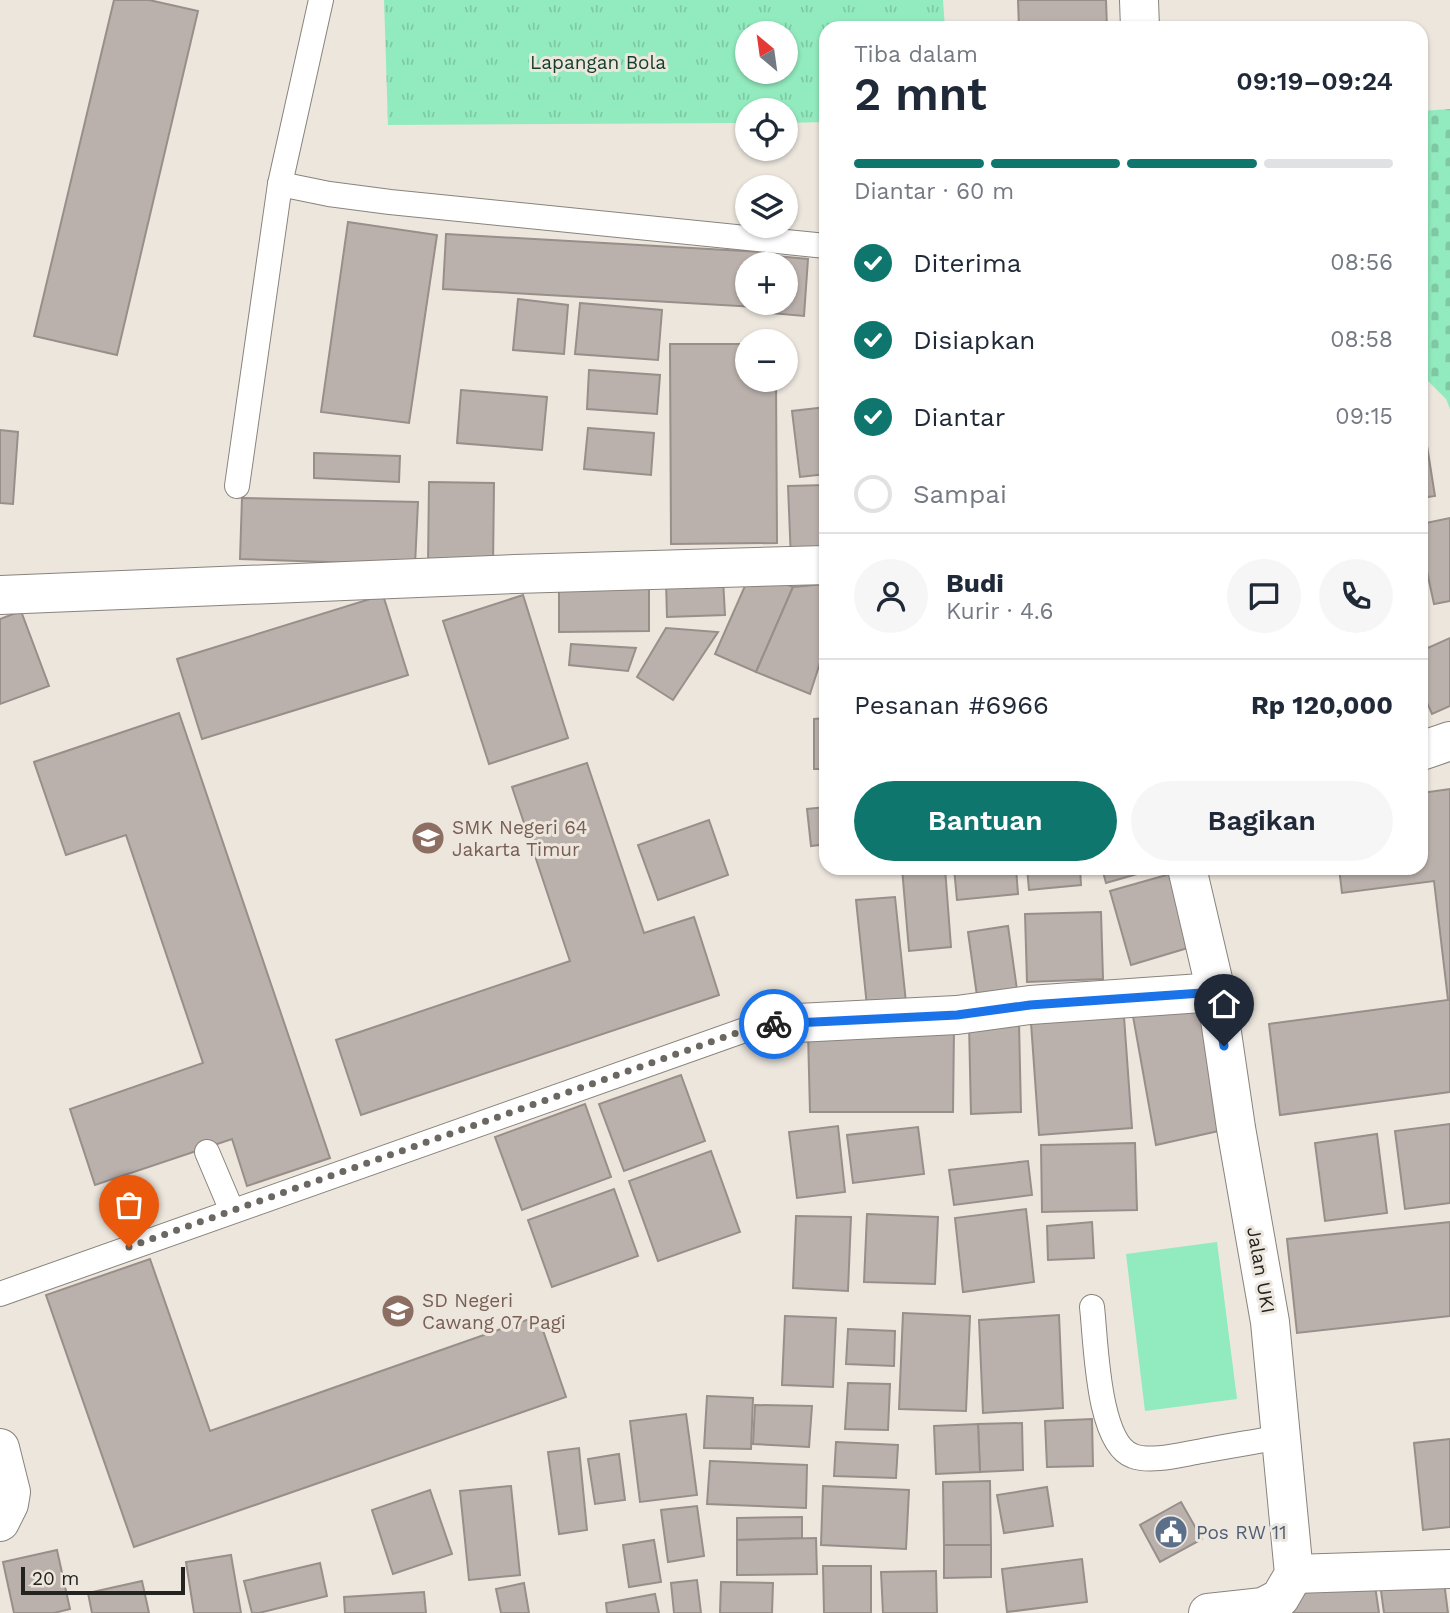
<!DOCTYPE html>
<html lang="id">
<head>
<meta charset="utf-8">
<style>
  body { margin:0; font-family:"Work Sans",sans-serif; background:#f6f6f7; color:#1f2937; height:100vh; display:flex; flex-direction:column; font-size:26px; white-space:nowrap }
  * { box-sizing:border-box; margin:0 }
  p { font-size:23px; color:#747a83 }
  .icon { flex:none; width:38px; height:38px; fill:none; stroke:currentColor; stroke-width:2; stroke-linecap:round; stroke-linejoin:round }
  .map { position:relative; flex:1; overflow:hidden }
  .sheet { position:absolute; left:819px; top:21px; width:609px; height:854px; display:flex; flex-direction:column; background:#fff; border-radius:21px; box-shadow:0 2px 5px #0004 }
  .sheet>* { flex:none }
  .needle { width:46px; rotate:331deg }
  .tools { position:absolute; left:735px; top:21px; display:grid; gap:14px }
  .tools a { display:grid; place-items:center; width:63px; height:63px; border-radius:50%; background:#fff; box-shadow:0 2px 5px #0004; font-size:35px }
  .scale { position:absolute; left:21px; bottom:18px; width:164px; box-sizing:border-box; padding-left:7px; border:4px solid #252320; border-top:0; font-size:19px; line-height:24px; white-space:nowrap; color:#252320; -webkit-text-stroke:5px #ece6dd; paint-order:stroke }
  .pin { position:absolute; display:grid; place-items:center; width:60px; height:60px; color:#fff; margin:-72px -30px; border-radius:50% 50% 50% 0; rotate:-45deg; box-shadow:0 0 7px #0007 }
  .pin .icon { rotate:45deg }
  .courier { position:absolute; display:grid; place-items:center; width:70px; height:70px; margin:-35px; border:5px solid #1a73e8; border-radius:50%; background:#fff; color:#222; box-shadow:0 2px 9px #0007 }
  .summary em { font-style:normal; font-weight:600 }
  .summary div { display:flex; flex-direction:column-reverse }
  .summary { display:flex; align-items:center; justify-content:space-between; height:119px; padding:0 35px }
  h1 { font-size:46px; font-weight:600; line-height:52px }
  .bar { display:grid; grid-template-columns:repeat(4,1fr); gap:10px 7px; align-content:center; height:84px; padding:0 35px }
  .bar i { height:9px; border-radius:5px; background:#e0e1e3 }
  .bar .on { background:#0f766e }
  .bar p { grid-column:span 4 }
  .line { display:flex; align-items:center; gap:18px; padding:0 35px; border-top:2px solid #e0e1e3 }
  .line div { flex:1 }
  .round { display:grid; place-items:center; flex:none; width:74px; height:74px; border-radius:37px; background:#f6f6f7 }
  ol { padding:0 35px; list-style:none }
  li { display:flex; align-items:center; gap:21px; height:77px }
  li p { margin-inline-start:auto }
  li .icon { padding:7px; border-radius:50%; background:#0f766e; color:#fff; stroke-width:4 }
  li:last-child { color:#747a83 }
  li i { width:38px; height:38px; border:4px solid #e0e1e3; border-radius:50% }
  .cta { display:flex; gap:14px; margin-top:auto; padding:14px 35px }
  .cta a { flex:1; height:80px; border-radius:42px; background:#0f766e; color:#fff; font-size:28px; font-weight:600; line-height:80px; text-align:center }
  .cta a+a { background:#f6f6f7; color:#1f2937 }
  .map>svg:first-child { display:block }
</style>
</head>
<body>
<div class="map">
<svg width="1450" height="1613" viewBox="0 0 1450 1613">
  <defs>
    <pattern id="cemetery-stones" width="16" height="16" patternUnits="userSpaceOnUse" patternTransform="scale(1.75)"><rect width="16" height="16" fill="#92ebbe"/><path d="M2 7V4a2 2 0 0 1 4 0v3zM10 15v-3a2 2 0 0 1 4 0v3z" fill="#7ec9a3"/></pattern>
    <pattern id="park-tufts" width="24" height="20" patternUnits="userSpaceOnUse" patternTransform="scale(1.75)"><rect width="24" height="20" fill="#92ebbe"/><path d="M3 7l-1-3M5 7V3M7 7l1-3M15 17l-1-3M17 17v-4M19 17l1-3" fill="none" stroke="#7ec9a3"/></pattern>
  </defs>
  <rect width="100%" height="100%" fill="#ece6dd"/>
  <polygon fill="url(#cemetery-stones)" points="1450,109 1450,409 1446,399 1421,374 1421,111"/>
  <path fill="url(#park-tufts)" fill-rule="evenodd" d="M 384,0 L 943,0 L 945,28 L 826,28 L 826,122 L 786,123 L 786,110 L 747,110 L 747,123 L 388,125 ZM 747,33 L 786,33 L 786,72 L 747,72 Z"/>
  <polygon fill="#92ebbe" points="1217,1242 1237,1399 1145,1411 1126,1254"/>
  <g fill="#bbb1ac" stroke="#988e8a" stroke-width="2">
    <polygon points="114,0 149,0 198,11 117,355 34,336"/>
    <polygon points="1018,0 1106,0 1107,28 1019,28"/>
    <polygon points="348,222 437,235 409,423 321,412"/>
    <polygon points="446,234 761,252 760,264 747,264 747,303 757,303 756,307 443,289"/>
    <polygon points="765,255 808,259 804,316 760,312 760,303 786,303 786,264 764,264"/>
    <polygon points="826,295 826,381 825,382 820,296"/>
    <polygon points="518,299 568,305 564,354 513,350"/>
    <polygon points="580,303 662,310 658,360 575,354"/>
    <polygon points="670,344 747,344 747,380 776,380 777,543 671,544"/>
    <polygon points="589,370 660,375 657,414 587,409"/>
    <polygon points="461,390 547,397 542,450 457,443"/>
    <polygon points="826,407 826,474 800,477 792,411"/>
    <polygon points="588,428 654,433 651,475 584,469"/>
    <polygon points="0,430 18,432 13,504 0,503"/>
    <polygon points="1421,433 1425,433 1435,496 1421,498"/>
    <polygon points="314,453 400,456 399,482 314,478"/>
    <polygon points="429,482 494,483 493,566 428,565"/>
    <polygon points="826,485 826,558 791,560 788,486"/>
    <polygon points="242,498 418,502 415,565 240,559"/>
    <polygon points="1450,518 1450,601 1434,604 1421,544 1421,524"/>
    <polygon points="752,570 793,587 756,672 715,654"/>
    <polygon points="723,579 725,615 667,617 666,582"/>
    <polygon points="649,584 649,631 559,632 559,585"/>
    <polygon points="826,584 826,644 810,694 756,672 793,587"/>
    <polygon points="383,595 408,675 202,739 177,659"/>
    <polygon points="523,595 568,738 489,764 443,621"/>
    <polygon points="21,611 49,686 0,704 0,619"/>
    <polygon points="666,628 718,632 673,700 637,677"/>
    <polygon points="1450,638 1450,706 1432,714 1421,689 1421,651"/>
    <polygon points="571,644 636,648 628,671 569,665"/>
    <polygon points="179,713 330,1158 247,1186 232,1139 95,1185 70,1109 203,1063 126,835 66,855 34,762"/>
    <polygon points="826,718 826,769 814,769 814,719"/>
    <polygon points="587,763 644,933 694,917 719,995 361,1115 336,1040 570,961 512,787"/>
    <polygon points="1450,789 1450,1092 1280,1115 1269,1024 1448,1000 1434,881 1342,893 1339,868 1421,868 1421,793"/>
    <polygon points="826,807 826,844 811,846 807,809"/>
    <polygon points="709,820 728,875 658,900 638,845"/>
    <polygon points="902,868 945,868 951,947 909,951"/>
    <polygon points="954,868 1016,868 1018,894 957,900"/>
    <polygon points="1027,868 1080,868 1081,885 1029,890"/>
    <polygon points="1102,868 1158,868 1106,883"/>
    <polygon points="1170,874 1191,947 1131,965 1110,891"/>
    <polygon points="895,897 907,1012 868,1016 856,900"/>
    <polygon points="1101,912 1103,979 1027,982 1025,914"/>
    <polygon points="1008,926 1019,1004 979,1010 968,932"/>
    <polygon points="1200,997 1232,1128 1156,1145 1131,1005"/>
    <polygon points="1123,1003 1132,1128 1039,1135 1030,1009"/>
    <polygon points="1019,1023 1021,1112 971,1114 969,1024"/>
    <polygon points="954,1026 953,1112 810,1112 808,1032"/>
    <polygon points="681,1075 705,1141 624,1171 599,1104"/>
    <polygon points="585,1104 611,1177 522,1210 495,1137"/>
    <polygon points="1450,1124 1450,1203 1405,1209 1395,1131"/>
    <polygon points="838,1126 845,1192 797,1198 789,1132"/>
    <polygon points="918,1127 924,1174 853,1183 847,1135"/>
    <polygon points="1377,1134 1387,1213 1325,1221 1315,1143"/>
    <polygon points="1135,1143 1137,1210 1042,1212 1041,1145"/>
    <polygon points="711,1151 740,1232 658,1261 629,1181"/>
    <polygon points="1028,1161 1032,1195 954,1205 949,1170"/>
    <polygon points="614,1189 638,1256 552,1287 528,1220"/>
    <polygon points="1026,1209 1034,1282 963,1292 955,1218"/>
    <polygon points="867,1214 938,1217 935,1284 864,1282"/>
    <polygon points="796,1216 851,1217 848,1291 793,1288"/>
    <polygon points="1092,1222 1094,1258 1048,1260 1047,1226"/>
    <polygon points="1450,1222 1450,1316 1297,1333 1287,1239"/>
    <polygon points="150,1259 210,1431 538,1316 566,1397 134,1547 46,1295"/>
    <polygon points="903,1313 970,1316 966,1411 899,1409"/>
    <polygon points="1059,1315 1063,1408 983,1413 979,1320"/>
    <polygon points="785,1316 836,1318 833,1387 782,1385"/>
    <polygon points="848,1329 895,1331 894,1366 846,1364"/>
    <polygon points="848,1383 890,1384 888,1430 845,1429"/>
    <polygon points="707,1396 753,1398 751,1449 704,1448"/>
    <polygon points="755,1405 812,1406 809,1447 753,1444"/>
    <polygon points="686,1414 697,1495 640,1502 630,1421"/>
    <polygon points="1092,1419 1093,1466 1047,1467 1045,1421"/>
    <polygon points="1022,1423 1023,1470 980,1472 978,1424"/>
    <polygon points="978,1424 980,1472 936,1474 934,1426"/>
    <polygon points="1450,1439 1450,1527 1423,1530 1414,1443"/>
    <polygon points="836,1442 898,1445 896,1478 834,1476"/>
    <polygon points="579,1448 587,1530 559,1534 548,1452"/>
    <polygon points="619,1454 625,1500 595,1504 588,1459"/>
    <polygon points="710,1461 807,1465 806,1508 707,1504"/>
    <polygon points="990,1481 991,1545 944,1545 943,1482"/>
    <polygon points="511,1486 520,1575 469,1580 460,1491"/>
    <polygon points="823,1486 909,1490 906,1549 821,1545"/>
    <polygon points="1047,1487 1053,1526 1004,1533 997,1495"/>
    <polygon points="430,1490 452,1554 393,1574 372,1510"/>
    <polygon points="1181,1502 1202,1539 1160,1562 1140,1525"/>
    <polygon points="697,1506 704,1556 668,1562 661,1510"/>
    <polygon points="802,1517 802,1538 737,1540 737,1518"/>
    <polygon points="816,1538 817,1574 737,1575 737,1540"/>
    <polygon points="654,1540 661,1582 629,1587 623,1545"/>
    <polygon points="944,1545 991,1545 991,1577 944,1578"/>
    <polygon points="57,1550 70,1609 54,1613 14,1613 3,1562"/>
    <polygon points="231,1555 241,1613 194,1613 186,1562"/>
    <polygon points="1082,1559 1087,1602 1007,1612 1002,1569"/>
    <polygon points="320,1563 327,1596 259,1613 252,1613 244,1581"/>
    <polygon points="823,1566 871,1566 871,1613 824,1613"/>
    <polygon points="936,1571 937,1613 883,1613 881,1572"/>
    <polygon points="1443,1574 1448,1613 1384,1613 1380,1583"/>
    <polygon points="1374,1579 1379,1613 1292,1613 1289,1591"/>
    <polygon points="697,1580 701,1613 674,1613 671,1583"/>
    <polygon points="142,1581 149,1613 92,1613 88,1593"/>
    <polygon points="721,1582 773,1583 772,1613 720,1613"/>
    <polygon points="524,1583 529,1613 501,1613 496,1589"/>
    <polygon points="424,1592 426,1613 345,1613 344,1597"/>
    <polygon points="655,1594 659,1613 607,1613 606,1603"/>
  </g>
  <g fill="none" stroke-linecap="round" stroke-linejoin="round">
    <defs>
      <g id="service">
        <polyline points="321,0 280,184 329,194 390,202 826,246"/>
        <polyline points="237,486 280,184"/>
        <polyline points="207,1152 232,1211"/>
        <polyline points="0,1294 759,1025"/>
        <path d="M 1092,1307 C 1096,1340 1097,1443 1133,1456 C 1151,1463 1183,1454 1202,1451 C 1228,1446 1254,1442 1281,1437"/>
      </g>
      <g id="minor">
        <polyline points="1139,0 1140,28"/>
        <polyline points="0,595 515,574 826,565"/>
        <polyline points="1421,751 1450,741"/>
        <polyline points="1187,868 1216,992 1236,1128 1270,1322 1294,1574 1280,1598 1263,1607 1208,1613"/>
        <polyline points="759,1025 957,1015 1030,1005 1216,992"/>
        <polyline points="0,1448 11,1492 9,1504 0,1522"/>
        <polyline points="1294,1574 1450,1569"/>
      </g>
    </defs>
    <use href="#service" stroke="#89837c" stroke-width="26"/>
    <use href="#minor" stroke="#89837c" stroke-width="40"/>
    <use href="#service" stroke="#fff" stroke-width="24"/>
    <use href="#minor" stroke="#fff" stroke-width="38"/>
  </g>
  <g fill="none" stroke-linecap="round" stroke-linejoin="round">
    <polyline stroke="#6b6762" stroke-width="7" stroke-dasharray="0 12.6" points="129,1247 759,1025 774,1024"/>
    <polyline stroke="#1a73e8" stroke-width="9" points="774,1024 957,1015 1030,1005 1216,992 1224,1046"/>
  </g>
  <defs>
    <symbol id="school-disc" viewBox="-11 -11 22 22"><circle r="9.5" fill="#8d6e63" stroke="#ece6dd"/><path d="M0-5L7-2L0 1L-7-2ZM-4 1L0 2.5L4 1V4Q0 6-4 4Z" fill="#fff"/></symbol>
    <symbol id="civic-disc" viewBox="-11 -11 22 22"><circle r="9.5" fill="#5c6f8a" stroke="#ece6dd"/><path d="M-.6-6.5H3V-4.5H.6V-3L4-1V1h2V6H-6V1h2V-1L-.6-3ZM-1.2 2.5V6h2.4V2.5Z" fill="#fff"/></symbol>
  </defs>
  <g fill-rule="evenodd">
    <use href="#school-disc" x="409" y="819" width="38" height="38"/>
    <use href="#school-disc" x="379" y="1292" width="38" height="38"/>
    <use href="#civic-disc" x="1152" y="1513" width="38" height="38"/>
  </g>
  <g text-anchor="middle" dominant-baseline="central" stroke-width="6" stroke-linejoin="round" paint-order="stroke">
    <g font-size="19" fill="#143e2b" stroke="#ece6dd">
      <text x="598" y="62">Lapangan Bola</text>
    </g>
    <g font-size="19" fill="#785e54" stroke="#ece6dd" text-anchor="start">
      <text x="452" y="827">SMK Negeri 64<tspan x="452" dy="22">Jakarta Timur</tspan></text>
      <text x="422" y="1300">SD Negeri<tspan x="422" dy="22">Cawang 07 Pagi</tspan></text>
    </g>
    <g font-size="19" fill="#252320" stroke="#ece6dd">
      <text transform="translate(1261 1270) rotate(80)">Jalan UKI</text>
    </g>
    <g font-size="19" fill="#4e5e75" stroke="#ece6dd" text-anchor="start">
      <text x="1196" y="1532">Pos RW 11</text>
    </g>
  </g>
</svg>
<div class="tools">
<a><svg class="needle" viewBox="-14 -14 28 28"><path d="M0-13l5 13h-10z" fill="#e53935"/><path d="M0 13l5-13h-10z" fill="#747a83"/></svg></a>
<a><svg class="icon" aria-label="locate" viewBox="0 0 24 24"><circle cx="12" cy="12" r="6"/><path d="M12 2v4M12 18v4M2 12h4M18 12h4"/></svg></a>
<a><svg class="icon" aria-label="layers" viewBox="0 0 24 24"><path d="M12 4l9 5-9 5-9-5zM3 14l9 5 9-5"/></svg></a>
<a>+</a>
<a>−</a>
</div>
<div class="scale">20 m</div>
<div class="pin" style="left:129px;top:1247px;background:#ea580c"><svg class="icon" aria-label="bag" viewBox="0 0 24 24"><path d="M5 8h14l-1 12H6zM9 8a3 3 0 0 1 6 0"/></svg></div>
<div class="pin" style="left:1224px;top:1046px;background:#1f2937"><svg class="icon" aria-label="home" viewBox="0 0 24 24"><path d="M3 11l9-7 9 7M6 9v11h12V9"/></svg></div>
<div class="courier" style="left:774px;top:1024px"><svg class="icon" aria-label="bike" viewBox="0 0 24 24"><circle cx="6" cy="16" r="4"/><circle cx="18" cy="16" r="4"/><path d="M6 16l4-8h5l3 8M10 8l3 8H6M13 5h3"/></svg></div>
<section class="sheet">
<div class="summary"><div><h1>2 mnt</h1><p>Tiba dalam</p></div><em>09:19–09:24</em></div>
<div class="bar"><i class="on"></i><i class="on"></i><i class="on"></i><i></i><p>Diantar · 60 m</p></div>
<ol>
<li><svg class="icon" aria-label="check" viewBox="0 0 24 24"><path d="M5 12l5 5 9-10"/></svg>Diterima<p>08:56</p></li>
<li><svg class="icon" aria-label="check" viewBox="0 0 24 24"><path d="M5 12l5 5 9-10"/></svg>Disiapkan<p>08:58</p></li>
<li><svg class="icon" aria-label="check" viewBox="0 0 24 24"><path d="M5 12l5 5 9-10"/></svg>Diantar<p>09:15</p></li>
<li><i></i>Sampai</li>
</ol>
<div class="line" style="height:126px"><a class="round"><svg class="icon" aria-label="person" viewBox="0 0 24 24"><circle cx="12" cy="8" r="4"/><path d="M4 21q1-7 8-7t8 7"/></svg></a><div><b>Budi</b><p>Kurir · 4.6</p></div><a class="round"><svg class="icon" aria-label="chat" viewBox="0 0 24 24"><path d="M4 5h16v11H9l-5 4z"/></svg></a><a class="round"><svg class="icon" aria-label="phone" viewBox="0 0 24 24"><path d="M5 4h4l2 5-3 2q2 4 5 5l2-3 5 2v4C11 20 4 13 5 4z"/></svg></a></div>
<div class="line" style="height:91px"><div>Pesanan #6966</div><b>Rp 120,000</b></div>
<div class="cta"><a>Bantuan</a><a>Bagikan</a></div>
</section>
</div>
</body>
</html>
